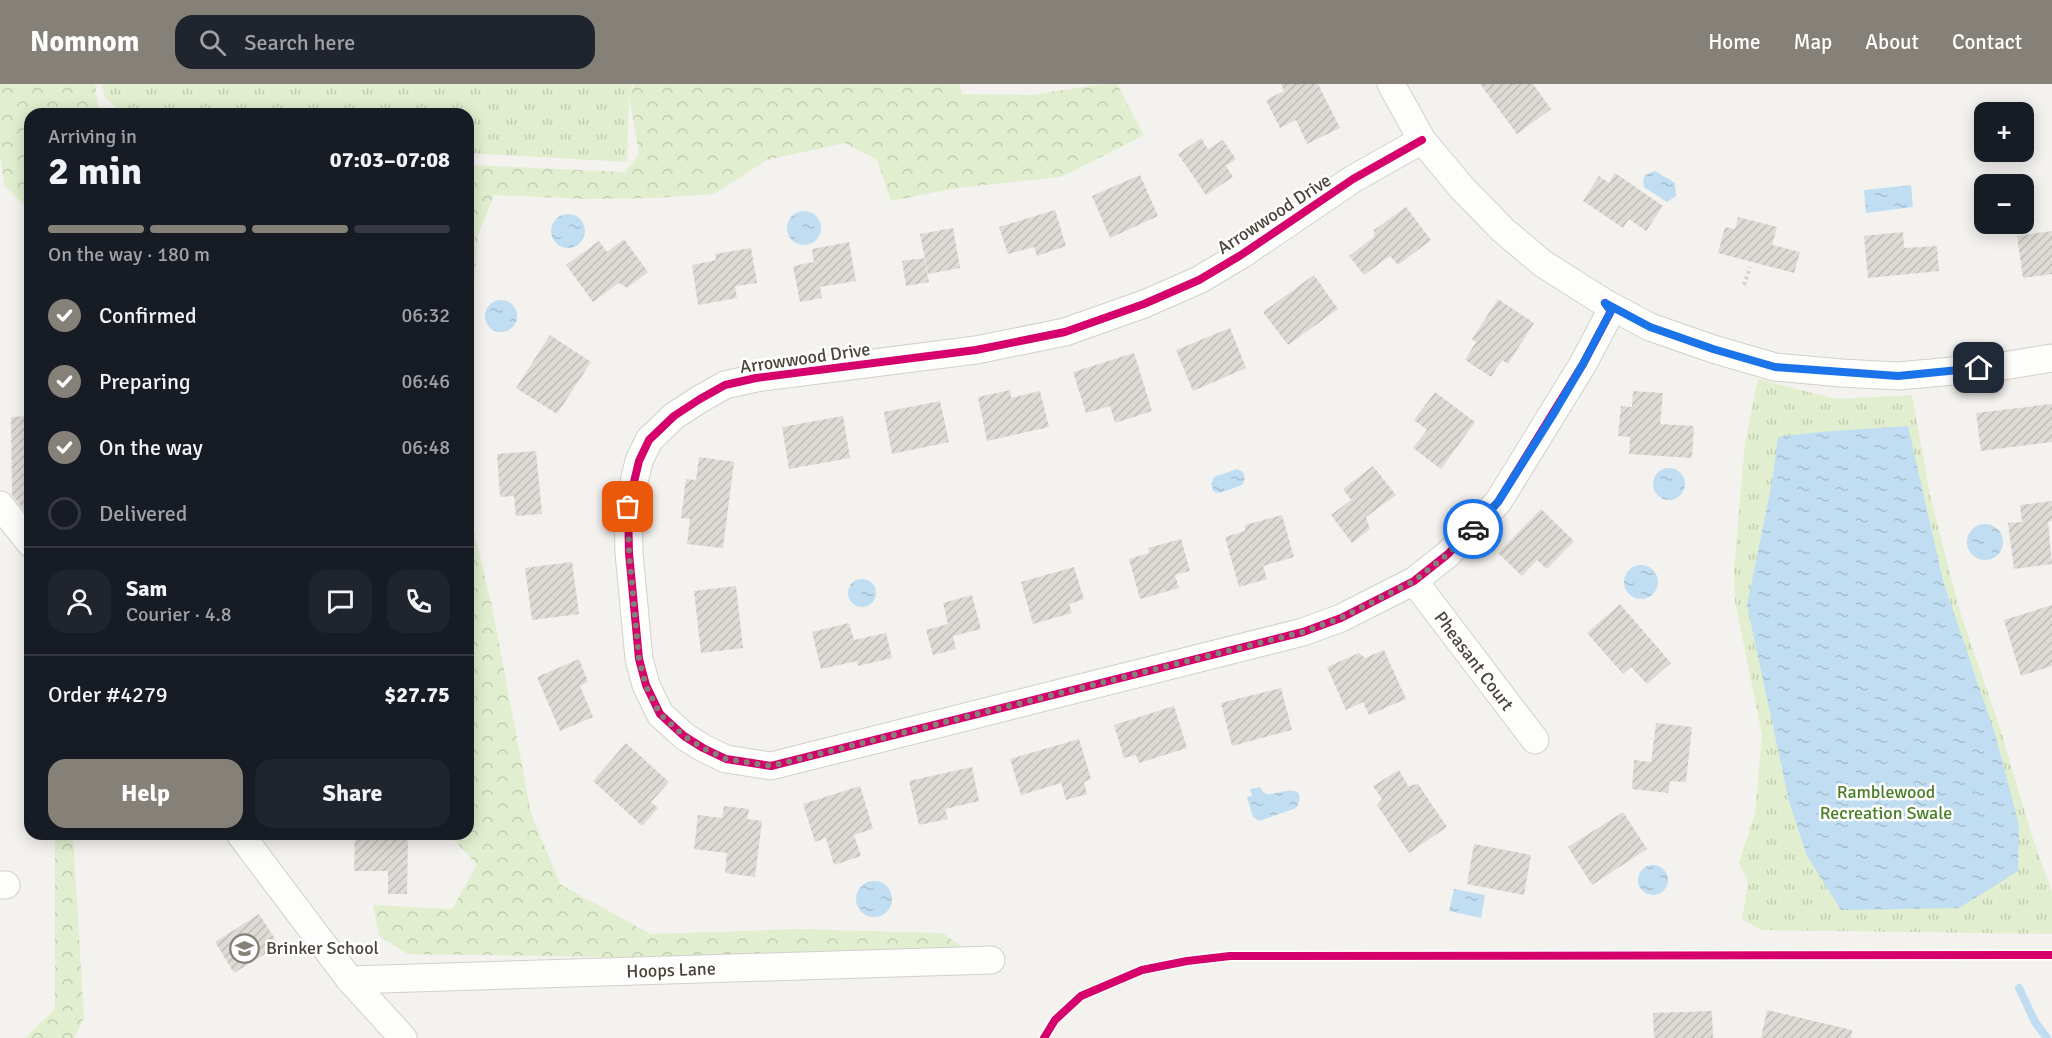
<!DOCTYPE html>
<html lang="en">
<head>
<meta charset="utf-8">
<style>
  body { margin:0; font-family:Signika,sans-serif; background:#20242c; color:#f1f3f6; height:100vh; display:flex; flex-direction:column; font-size:22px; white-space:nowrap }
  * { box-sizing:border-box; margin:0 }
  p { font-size:20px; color:#9ea1a6 }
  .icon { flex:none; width:33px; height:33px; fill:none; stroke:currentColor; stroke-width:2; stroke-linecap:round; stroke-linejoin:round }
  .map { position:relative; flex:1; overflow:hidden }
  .side { position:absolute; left:24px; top:24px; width:450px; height:732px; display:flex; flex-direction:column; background:#171b24; border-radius:18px; box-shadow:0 3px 15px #0003 }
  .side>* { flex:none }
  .fabs { position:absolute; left:1974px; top:18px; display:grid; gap:12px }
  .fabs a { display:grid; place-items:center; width:60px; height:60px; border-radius:12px; background:#171b24; box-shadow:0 3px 15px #0003; font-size:30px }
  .pin { position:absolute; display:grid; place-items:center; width:51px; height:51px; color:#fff; margin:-26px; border-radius:12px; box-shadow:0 3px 9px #0006 }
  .courier { position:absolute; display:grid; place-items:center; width:60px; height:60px; margin:-30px; border:4px solid #1a73e8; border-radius:50%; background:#fff; color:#222; box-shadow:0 2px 8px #0007 }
  .headline em { font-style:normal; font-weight:800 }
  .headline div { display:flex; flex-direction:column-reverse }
  .headline { display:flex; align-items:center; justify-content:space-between; height:102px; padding:0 24px }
  h1 { font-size:39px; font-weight:800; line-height:45px }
  .bar { display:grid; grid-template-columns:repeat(4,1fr); gap:9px 6px; align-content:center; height:72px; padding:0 24px }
  .bar i { height:8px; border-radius:4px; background:#363941 }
  .bar .selected { background:#868178 }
  .bar p { grid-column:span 4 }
  .line { display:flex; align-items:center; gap:15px; padding:0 24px; border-top:2px solid #363941 }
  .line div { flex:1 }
  .round { display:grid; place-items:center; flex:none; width:63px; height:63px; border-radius:18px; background:#20242c }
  ol { padding:0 24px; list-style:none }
  li { display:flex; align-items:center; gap:18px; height:66px }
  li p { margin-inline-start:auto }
  li .icon { padding:6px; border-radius:50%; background:#868178; color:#fff; stroke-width:4 }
  li:last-child { color:#9ea1a6 }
  li i { width:33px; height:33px; border:3px solid #363941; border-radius:50% }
  .cta { display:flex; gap:12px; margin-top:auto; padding:12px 24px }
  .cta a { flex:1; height:69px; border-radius:18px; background:#868178; color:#fff; font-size:24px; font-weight:800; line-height:69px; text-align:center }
  .cta a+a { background:#20242c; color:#f1f3f6 }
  header { display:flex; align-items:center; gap:36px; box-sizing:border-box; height:84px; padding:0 30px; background:#868178; color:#fff }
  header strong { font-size:28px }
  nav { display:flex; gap:33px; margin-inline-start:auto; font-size:21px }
  .search { width:420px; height:54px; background:#20242c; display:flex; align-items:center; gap:15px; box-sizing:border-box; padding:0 21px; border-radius:18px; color:#9ea1a6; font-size:22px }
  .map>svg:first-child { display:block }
</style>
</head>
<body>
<header>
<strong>Nomnom</strong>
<div class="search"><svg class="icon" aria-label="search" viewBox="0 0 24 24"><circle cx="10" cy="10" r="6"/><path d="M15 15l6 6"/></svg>Search here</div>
<nav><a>Home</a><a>Map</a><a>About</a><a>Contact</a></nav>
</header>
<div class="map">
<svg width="2052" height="954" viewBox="0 0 2052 954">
  <defs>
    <pattern id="forest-crowns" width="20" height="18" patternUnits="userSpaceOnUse" patternTransform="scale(1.5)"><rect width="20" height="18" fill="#e1eecf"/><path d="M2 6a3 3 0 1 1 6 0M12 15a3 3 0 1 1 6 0" fill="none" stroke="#c3cdb2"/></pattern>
    <pattern id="park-tufts" width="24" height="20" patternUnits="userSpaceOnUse" patternTransform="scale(1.5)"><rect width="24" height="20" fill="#e1eecf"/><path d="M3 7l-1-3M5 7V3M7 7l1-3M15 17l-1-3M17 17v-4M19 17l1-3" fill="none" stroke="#c3cdb2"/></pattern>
    <pattern id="water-ripples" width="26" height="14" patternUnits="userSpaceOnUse" patternTransform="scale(1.5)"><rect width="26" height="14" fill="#c0ddf1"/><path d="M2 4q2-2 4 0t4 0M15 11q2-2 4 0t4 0" fill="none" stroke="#a6bfcf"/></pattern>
    <pattern id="building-hatch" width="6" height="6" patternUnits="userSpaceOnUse" patternTransform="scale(1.5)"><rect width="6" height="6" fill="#dedbd6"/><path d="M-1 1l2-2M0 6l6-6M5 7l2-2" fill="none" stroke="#c0bdb8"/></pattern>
  </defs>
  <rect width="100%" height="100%" fill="#f4f2ee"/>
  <g fill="url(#forest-crowns)">
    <polygon points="0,0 95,0 98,21 107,30 30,30 30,127 4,101 0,70"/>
    <polygon points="634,0 960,0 962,10 1030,11 1103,0 1117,0 1144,51 1061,93 957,104 891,117 877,76 845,59 767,76 714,110 656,114 585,115 494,111 478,151 471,251 474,290 468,293 468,81 625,88 639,70 629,12"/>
    <polygon points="468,423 493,527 531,729 560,800 650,850 798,845 943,849 967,867 811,872 607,873 408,870 379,852 373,821 452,825 477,781 449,750 468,750"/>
    <polygon points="55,750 73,750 84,934 74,954 25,954 55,925"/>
  </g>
  <g fill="url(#park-tufts)">
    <polygon points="102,0 632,0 629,12 627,78 468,69 468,30 123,30 104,12"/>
    <polygon points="1758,295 1836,315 1912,311 1931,416 1961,531 2001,647 2032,752 2052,808 2052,850 1761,846 1742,835 1748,798 1739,778 1755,730 1762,651 1735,517 1734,485 1745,359"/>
  </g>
  <g fill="url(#water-ripples)">
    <polygon points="1655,87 1675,99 1676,112 1667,118 1644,103 1643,97 1645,91"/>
    <polygon points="1911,101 1913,123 1866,129 1864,106"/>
    <circle cx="804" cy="144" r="17"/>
    <circle cx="568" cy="147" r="17"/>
    <circle cx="501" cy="232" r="16"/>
    <polygon points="1908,342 1943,497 1995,650 2019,741 2018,787 1959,824 1841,826 1807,772 1789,717 1747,521 1772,399 1778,353 1819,348"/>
    <circle cx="1669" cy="400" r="16"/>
    <polygon points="1237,385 1243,388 1245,395 1242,401 1220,409 1214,408 1211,400 1214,393"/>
    <circle cx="1985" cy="458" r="18"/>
    <circle cx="1641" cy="498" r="17"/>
    <circle cx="862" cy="509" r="14"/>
    <path d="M 1260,703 C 1262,706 1263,709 1267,710 C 1273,712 1311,695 1296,724 L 1259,737 L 1253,733 L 1247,713 L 1252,712 L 1250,705 Z"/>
    <circle cx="1653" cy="796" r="15"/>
    <circle cx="874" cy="815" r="18"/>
    <polygon points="1454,805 1485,811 1481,834 1449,827"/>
  </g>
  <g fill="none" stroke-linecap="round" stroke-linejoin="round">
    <polyline stroke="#c0ddf1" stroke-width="8" points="2019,904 2035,938 2047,954"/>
  </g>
  <g fill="url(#building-hatch)">
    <polygon points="1281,0 1318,0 1340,44 1307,60 1296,36 1280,44 1266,16 1284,7"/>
    <polygon points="1480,0 1533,0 1551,25 1517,50"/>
    <polygon points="1201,54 1208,65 1223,56 1236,75 1226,82 1233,93 1206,111 1178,70"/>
    <polygon points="1615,89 1663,122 1646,147 1629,135 1623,144 1583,117 1599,92 1609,99"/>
    <polygon points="1140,91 1158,132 1110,154 1092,112"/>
    <polygon points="1406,123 1431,156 1398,181 1390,172 1364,191 1349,172 1374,153 1374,146"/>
    <polygon points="1055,126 1066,162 1037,172 1034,163 1008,170 999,143"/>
    <polygon points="1738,133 1777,143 1772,161 1800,168 1794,189 1718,169 1725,143 1735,145"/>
    <polygon points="953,144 960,184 928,190 920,150"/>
    <polygon points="2052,147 2052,190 2023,194 2017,152"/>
    <polygon points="1903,148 1904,164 1937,162 1939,187 1868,194 1864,152"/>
    <polygon points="624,155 648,188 627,204 619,199 593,218 566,181 599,157 607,168"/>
    <polygon points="849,158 856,197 820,203 822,214 800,218 793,182 814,178 812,165"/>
    <polygon points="751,164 757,199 735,202 737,214 698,221 692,181 716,176 715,170"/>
    <polygon points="924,174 929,198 906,202 902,177"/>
    <polygon points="1314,191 1338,225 1288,261 1263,228"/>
    <polygon points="1498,215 1534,239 1508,280 1502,276 1491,293 1465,276 1476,258 1472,255"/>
    <polygon points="1230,244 1246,284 1193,307 1176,266"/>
    <polygon points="550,251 591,278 557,330 516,304"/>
    <polygon points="1134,269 1152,327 1115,339 1110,322 1086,329 1073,288"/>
    <polygon points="1010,306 1011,314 1040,307 1049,343 987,357 978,313"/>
    <polygon points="1633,307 1663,309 1660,340 1694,342 1692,374 1629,370 1630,353 1618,352 1621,322 1632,323"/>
    <polygon points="1435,308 1475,338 1441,385 1413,364 1427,346 1414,336"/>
    <polygon points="940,317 949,358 892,370 884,328"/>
    <polygon points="2052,320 2052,358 1981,367 1976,329"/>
    <polygon points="30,332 30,432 29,432 12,411 11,333"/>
    <polygon points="843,332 850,374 789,385 782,343"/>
    <polygon points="536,367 542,430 516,432 514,412 500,413 497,370"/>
    <polygon points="699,373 734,378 723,464 687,460 690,435 681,434 686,395 696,396"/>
    <polygon points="1373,382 1396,411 1366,433 1370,445 1352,459 1331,431 1351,416 1343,405"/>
    <polygon points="2052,417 2052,437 2048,438 2052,480 2014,485 2008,439 2022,438 2020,421"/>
    <polygon points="1541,425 1574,457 1547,485 1537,476 1522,492 1498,469"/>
    <polygon points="1282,431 1294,473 1263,482 1267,495 1239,503 1225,453 1245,447 1245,441"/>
    <polygon points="1181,455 1190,487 1175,491 1179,504 1140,515 1129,475 1149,469 1148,464"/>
    <polygon points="572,478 579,530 532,536 525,484"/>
    <polygon points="1074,483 1084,515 1069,520 1072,529 1033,540 1021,498"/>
    <polygon points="736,502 743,564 701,569 694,507"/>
    <polygon points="972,511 981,545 953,552 956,565 933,571 926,546 948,540 943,519"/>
    <polygon points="1620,520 1671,579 1647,600 1631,583 1623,590 1587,549"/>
    <polygon points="2052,521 2052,582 2021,592 2004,536"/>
    <polygon points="849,539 854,556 886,549 892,574 858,582 857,577 821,585 812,548"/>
    <polygon points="1384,566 1406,615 1369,631 1363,618 1346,626 1327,583 1359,569 1365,574"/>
    <polygon points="579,575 588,598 580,602 593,633 560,647 537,593"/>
    <polygon points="1281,604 1292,646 1232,662 1221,619"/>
    <polygon points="1174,622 1187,664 1139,679 1136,671 1124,674 1114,641"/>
    <polygon points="1656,639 1692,643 1686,698 1670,697 1668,709 1632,705 1634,676 1651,678"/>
    <polygon points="1079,655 1091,695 1084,698 1087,710 1066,716 1061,699 1021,711 1010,675"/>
    <polygon points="626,659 669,698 651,718 658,724 642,742 593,697"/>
    <polygon points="972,683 979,717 945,725 948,735 919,741 909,697"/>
    <polygon points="1399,686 1408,702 1418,700 1447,743 1409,769 1377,721 1382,715 1373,702"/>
    <polygon points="860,702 873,745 854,751 861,772 834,781 826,754 815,758 803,720"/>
    <polygon points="724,722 749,725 747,735 762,737 755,793 725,789 727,769 694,765 698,731 722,734"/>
    <polygon points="1623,728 1647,765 1592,801 1568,763"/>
    <polygon points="355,750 408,750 407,810 388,810 388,787 354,787"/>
    <polygon points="1474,760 1531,771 1524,811 1467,800"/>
    <polygon points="259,830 279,861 234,889 215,858"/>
    <polygon points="1767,926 1852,946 1851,954 1761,954"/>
    <polygon points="1712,927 1713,954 1654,954 1653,929"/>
  </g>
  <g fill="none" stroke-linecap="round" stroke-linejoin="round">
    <defs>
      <g id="minor">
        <polyline points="1391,0 1422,56 1462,104 1503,146 1542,179 1605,219 1650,243 1713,265 1775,283 1841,289 1898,292 1997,283 2052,274"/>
        <polyline points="1422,56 1353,95 1241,171 1199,196 1144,220 1065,248 976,266 756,294 725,301 700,315 674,332 649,356 639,377 628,423 629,469 639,575 646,601 660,630 684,652 703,664 726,675 771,682 1303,548 1341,534 1414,497 1448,470 1498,418 1583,280 1611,227 1605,219"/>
        <polyline points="0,421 30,459"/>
        <polyline points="1414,497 1535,656"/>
        <polyline points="240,750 350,896 403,954"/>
        <polyline points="0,801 6,801"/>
        <polyline points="350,896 991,876"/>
      </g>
    </defs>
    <use href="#minor" stroke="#d2d0cb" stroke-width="29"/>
    <polyline stroke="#d3d2cc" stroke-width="4" stroke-dasharray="3 3" stroke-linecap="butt" points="1744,201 1750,183"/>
    <use href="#minor" stroke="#fdfdfc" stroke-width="27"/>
    <defs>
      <g id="cycleway">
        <polyline points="1422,56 1353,95 1241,171 1199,196 1144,220 1065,248 976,266 756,294 725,301 700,315 674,332 649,356 639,377 628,423 629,469 639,575 646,601 660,630 684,652 703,664 726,675 771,682 1303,548 1341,534 1414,497 1448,470 1498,418 1583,280 1611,227 1605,219"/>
        <polyline points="1044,954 1055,936 1081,912 1142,886 1187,877 1230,872 2052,871"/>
      </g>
    </defs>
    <use href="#cycleway" stroke="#fff" stroke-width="11"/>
    <use href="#cycleway" stroke="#d6006c" stroke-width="8"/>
  </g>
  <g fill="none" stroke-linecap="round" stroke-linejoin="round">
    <polyline stroke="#868178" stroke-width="6" stroke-dasharray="0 10.8" points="628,423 629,469 639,575 646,602 660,630 684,652 703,664 726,675 771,682 1303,548 1341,534 1414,497 1448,470 1473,445"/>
    <polyline stroke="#1a73e8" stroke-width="8" points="1473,445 1498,418 1554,329 1583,280 1611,227 1605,219 1650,243 1713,265 1775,283 1898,292 1979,284"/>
  </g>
  <defs>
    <symbol id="school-ring" viewBox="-11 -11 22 22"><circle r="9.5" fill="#fff" stroke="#868178" stroke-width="1.5"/><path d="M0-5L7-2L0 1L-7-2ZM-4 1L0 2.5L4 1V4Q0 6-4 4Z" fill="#868178"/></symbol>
  </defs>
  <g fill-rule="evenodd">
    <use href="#school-ring" x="228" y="848" width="33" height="33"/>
  </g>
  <g text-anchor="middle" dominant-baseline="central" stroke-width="5" stroke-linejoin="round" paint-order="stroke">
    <g font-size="18" fill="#4b4439" stroke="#fff">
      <text transform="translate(1274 130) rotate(-33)">Arrowwood Drive</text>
      <text transform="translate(805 274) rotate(-8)">Arrowwood Drive</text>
      <text transform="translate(1474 577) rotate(53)">Pheasant Court</text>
      <text transform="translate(671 886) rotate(-2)">Hoops Lane</text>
    </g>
    <g font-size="18" fill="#4a7f2a" stroke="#fff">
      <text x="1886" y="708">Ramblewood<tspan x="1886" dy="21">Recreation Swale</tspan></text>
    </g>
    <g font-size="18" fill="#4b4439" stroke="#fff" text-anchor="start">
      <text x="266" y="864">Brinker School</text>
    </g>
  </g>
</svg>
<div class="fabs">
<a>+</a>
<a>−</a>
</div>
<div class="pin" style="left:628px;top:423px;background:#ea580c"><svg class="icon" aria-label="bag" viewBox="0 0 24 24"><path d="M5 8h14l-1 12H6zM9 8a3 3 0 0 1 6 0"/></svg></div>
<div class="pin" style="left:1979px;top:284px;background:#1f2937"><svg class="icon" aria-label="home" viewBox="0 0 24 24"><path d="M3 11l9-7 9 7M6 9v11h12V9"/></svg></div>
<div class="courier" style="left:1473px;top:445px"><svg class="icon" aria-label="car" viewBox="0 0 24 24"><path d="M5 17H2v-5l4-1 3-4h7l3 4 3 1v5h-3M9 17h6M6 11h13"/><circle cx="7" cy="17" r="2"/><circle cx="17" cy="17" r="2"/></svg></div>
<section class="side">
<div class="headline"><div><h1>2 min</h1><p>Arriving in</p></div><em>07:03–07:08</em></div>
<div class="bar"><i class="selected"></i><i class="selected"></i><i class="selected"></i><i></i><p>On the way · 180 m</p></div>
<ol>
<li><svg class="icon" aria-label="check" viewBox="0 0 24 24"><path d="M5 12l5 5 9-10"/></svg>Confirmed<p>06:32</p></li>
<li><svg class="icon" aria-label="check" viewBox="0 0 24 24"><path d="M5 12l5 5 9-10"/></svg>Preparing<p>06:46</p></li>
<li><svg class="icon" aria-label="check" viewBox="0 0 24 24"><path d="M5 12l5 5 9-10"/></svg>On the way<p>06:48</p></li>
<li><i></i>Delivered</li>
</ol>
<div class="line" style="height:108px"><a class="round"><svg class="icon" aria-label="person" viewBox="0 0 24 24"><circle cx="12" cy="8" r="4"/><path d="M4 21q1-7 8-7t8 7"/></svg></a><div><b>Sam</b><p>Courier · 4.8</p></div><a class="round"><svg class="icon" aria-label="chat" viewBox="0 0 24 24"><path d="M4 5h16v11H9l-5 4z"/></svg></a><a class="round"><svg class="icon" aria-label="phone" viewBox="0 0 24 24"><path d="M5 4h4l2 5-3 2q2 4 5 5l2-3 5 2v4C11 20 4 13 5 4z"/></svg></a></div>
<div class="line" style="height:78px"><div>Order #4279</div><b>$27.75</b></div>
<div class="cta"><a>Help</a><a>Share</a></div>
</section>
</div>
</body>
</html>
